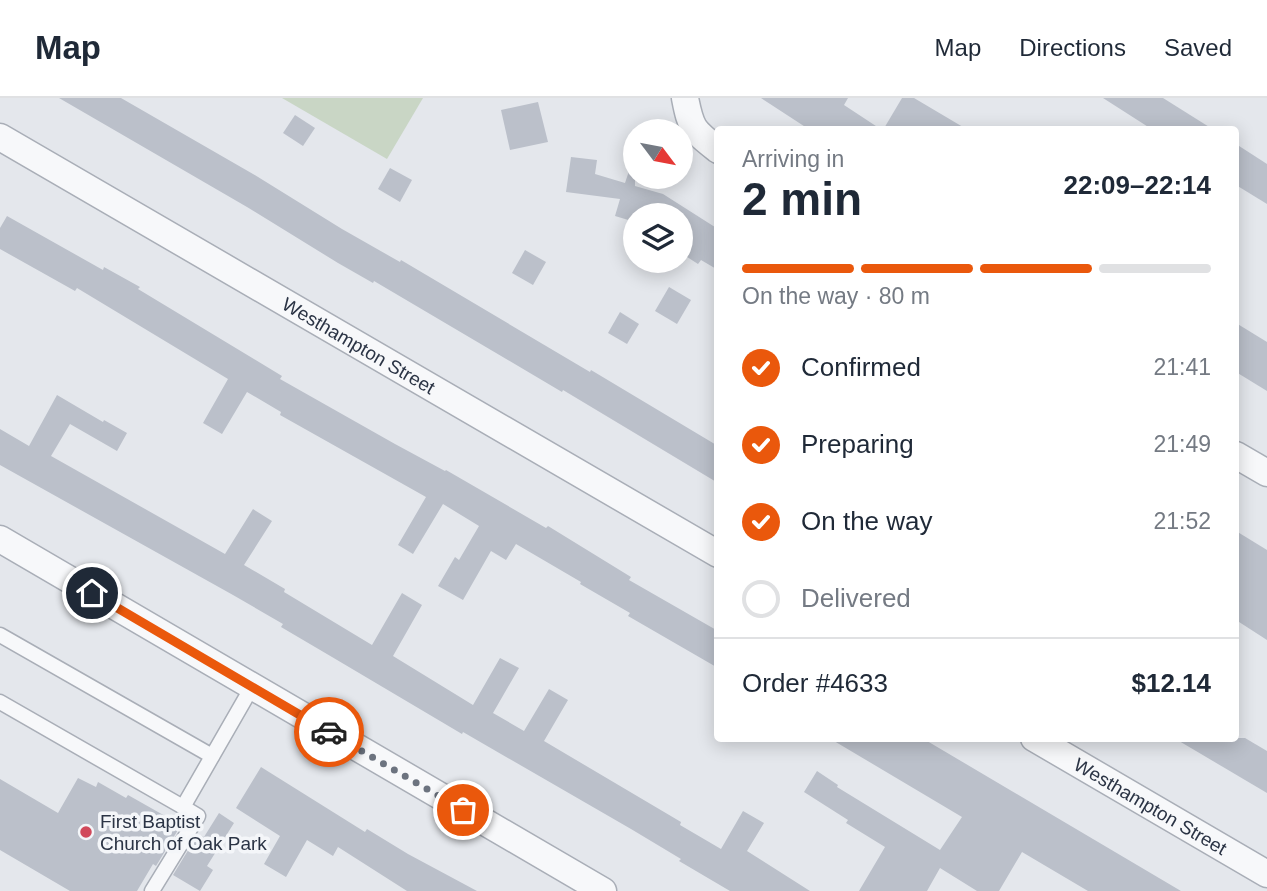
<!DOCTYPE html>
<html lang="en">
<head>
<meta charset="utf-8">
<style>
  body { margin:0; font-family:Arial,sans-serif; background:#f6f6f7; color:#1f2937; height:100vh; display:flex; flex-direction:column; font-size:26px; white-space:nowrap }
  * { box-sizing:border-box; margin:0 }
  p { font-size:23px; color:#747a83 }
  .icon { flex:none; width:38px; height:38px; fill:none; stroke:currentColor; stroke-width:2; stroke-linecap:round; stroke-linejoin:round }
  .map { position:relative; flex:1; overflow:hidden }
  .details { position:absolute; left:714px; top:28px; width:525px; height:616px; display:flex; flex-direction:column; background:#fff; border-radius:7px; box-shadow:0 4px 18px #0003 }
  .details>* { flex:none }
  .needle { width:46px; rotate:122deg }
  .fabs { position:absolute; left:623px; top:21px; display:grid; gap:14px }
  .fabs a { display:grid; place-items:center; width:70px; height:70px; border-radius:50%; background:#fff; box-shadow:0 4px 18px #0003; font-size:35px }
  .pin { position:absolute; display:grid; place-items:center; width:60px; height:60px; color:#fff; margin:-30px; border:4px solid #fff; border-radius:50%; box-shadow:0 2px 7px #0007 }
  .courier { position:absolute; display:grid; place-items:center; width:70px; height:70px; margin:-35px; border:5px solid #ea580c; border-radius:50%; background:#fff; color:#222; box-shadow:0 2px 9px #0007 }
  .headline em { font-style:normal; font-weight:700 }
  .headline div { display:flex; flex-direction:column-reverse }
  .headline { display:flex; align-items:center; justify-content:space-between; height:119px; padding:0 28px }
  h1 { font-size:46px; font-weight:700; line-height:52px }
  .bar { display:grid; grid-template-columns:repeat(4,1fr); gap:10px 7px; align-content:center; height:84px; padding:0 28px }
  .bar i { height:9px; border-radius:5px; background:#e0e1e3 }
  .bar .on { background:#ea580c }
  .bar p { grid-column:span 4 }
  .line { display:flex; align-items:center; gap:18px; padding:0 28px; border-top:2px solid #e0e1e3 }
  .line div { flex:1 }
  ol { padding:0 28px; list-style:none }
  li { display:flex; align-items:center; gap:21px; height:77px }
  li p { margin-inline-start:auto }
  li .icon { padding:7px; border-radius:50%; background:#ea580c; color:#fff; stroke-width:4 }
  li:last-child { color:#747a83 }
  li i { width:38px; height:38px; border:4px solid #e0e1e3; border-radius:50% }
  header { display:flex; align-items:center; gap:42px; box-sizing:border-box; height:98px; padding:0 35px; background:#fff; border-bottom:2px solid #e0e1e3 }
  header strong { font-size:33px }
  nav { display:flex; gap:38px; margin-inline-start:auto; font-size:24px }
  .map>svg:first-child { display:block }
</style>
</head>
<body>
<header>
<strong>Map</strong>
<nav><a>Map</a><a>Directions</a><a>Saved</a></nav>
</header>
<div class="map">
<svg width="1267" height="793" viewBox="0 0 1267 793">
  <rect width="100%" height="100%" fill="#e4e7ec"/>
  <polygon fill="#c9d6c5" points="282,0 423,0 387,61"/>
  <g fill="#bbc0ca">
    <polygon points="59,0 121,0 253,76 342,131 400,164 401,162 590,274 591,272 718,348 718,385 563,292 562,294 374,183 373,185 338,165 247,109"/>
    <polygon points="761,0 848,0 844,7 882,32 810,32"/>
    <polygon points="902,0 914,0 968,32 883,32"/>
    <polygon points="1103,0 1163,0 1214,32 1153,32"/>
    <polygon points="538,4 548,44 510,52 501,12"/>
    <polygon points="295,17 315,30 303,48 283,35"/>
    <polygon points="1236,46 1267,66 1267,106 1236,87"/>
    <polygon points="571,59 597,62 595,76 625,85 631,67 635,67 635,88 663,96 718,131 718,172 701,162 698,166 681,155 681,117 635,117 635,124 615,118 620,101 566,94"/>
    <polygon points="390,70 412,82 400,104 378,91"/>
    <polygon points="7,118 103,172 104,169 140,189 138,191 282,278 280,281 395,346 445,373 446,372 546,430 548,428 631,479 629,482 718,533 718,570 628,518 630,515 580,486 581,484 516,446 506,462 491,453 463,502 438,488 455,459 459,462 479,428 443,406 413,456 398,447 426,399 280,317 281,314 247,294 222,336 203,325 228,281 77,190 75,193 0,151 0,130"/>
    <polygon points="525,152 546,164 533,187 512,175"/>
    <polygon points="669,189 691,202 677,226 655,213"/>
    <polygon points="620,214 639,226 627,246 608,235"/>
    <polygon points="1236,225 1267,244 1267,293 1236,274"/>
    <polygon points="57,297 103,324 104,322 127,335 117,353 70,326 51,358 225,456 253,411 272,423 244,467 285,491 284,494 372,547 402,495 422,507 393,558 473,607 500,560 519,570 493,615 524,633 549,591 568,602 544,643 681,724 680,727 721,751 743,713 764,725 747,753 810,793 730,793 679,763 681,761 631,731 463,634 462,636 332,559 281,529 283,526 233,497 0,367 0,331 29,348"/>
    <polygon points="1236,433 1267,452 1267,542 1236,522"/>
    <polygon points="829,640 922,640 1181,793 1088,793 1022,754 999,793 977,793 940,770 927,793 859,793 885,749 846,725 848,722 804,694 817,673 838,687 837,689 940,752 962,719"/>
    <polygon points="1174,640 1245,640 1267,653 1267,695"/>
    <polygon points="261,669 365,734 367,731 408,756 477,793 407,793 338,749 333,758 307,742 286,779 264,766 280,738 236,710"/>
    <polygon points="78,680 96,689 98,684 126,700 128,697 181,727 156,768 153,766 137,793 70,793 0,752 0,681 58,715"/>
    <polygon points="219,715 234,725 207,768 213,772 200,793 173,777 198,736 204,739"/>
  </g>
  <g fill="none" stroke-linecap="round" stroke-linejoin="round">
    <defs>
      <g id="lane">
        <polyline points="0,537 212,658"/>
        <polyline points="0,604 183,709 252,589"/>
        <polyline points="152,793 198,718 183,709"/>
      </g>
      <g id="street">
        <path d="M 685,0 C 691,31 693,32 718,52"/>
        <path id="s1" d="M 0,39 L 718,456"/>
        <polyline points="1236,357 1267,375"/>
        <polyline points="0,441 603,793"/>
        <path id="s2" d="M 1034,640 L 1267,776"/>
      </g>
    </defs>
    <use href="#lane" stroke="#a9aeb7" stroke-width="17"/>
    <use href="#street" stroke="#a9aeb7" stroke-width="29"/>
    <use href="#lane" stroke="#f7f8fa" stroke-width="14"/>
    <use href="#street" stroke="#f7f8fa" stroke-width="26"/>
  </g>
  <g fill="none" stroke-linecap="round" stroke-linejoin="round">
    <polyline stroke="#6c737f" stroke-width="7" stroke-dasharray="0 12.6" points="329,634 463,712"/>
    <polyline stroke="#ea580c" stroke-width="9" points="92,495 329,634"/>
  </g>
  <circle fill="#d1495b" stroke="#f4f6f9" stroke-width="2.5" cx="86" cy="734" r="7"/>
  <g text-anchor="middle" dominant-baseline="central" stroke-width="7" stroke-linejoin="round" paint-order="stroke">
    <g font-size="19" fill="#2b3445" stroke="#f4f6f9">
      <text stroke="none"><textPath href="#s1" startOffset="415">Westhampton Street</textPath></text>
      <text stroke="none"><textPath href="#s2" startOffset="135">Westhampton Street</textPath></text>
    </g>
    <g font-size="19" fill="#2b3445" stroke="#f4f6f9" text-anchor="start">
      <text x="100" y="723">First Baptist<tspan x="100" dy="22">Church of Oak Park</tspan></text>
    </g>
  </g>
</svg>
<div class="fabs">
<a><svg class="needle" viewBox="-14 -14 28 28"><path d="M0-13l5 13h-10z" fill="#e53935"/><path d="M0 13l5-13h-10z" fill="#747a83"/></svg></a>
<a><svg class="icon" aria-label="layers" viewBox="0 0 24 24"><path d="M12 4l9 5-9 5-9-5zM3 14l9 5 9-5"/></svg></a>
</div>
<div class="pin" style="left:463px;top:712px;background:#ea580c"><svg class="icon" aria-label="bag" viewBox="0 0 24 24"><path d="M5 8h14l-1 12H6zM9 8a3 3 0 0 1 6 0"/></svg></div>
<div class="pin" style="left:92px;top:495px;background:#1f2937"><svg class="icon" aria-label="home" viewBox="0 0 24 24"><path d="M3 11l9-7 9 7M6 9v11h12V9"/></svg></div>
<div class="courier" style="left:329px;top:634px"><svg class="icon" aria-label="car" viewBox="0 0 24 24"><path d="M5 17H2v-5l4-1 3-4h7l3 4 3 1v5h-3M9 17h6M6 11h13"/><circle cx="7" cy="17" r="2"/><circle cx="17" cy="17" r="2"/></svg></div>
<section class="details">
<div class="headline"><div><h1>2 min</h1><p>Arriving in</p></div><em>22:09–22:14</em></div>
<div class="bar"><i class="on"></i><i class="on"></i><i class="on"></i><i></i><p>On the way · 80 m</p></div>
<ol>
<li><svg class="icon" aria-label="check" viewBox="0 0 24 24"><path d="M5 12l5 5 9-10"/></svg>Confirmed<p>21:41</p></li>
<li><svg class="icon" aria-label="check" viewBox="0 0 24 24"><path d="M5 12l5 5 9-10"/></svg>Preparing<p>21:49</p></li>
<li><svg class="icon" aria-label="check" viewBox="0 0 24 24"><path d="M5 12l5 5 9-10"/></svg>On the way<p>21:52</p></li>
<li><i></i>Delivered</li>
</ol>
<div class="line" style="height:91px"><div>Order #4633</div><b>$12.14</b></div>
</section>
</div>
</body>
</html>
